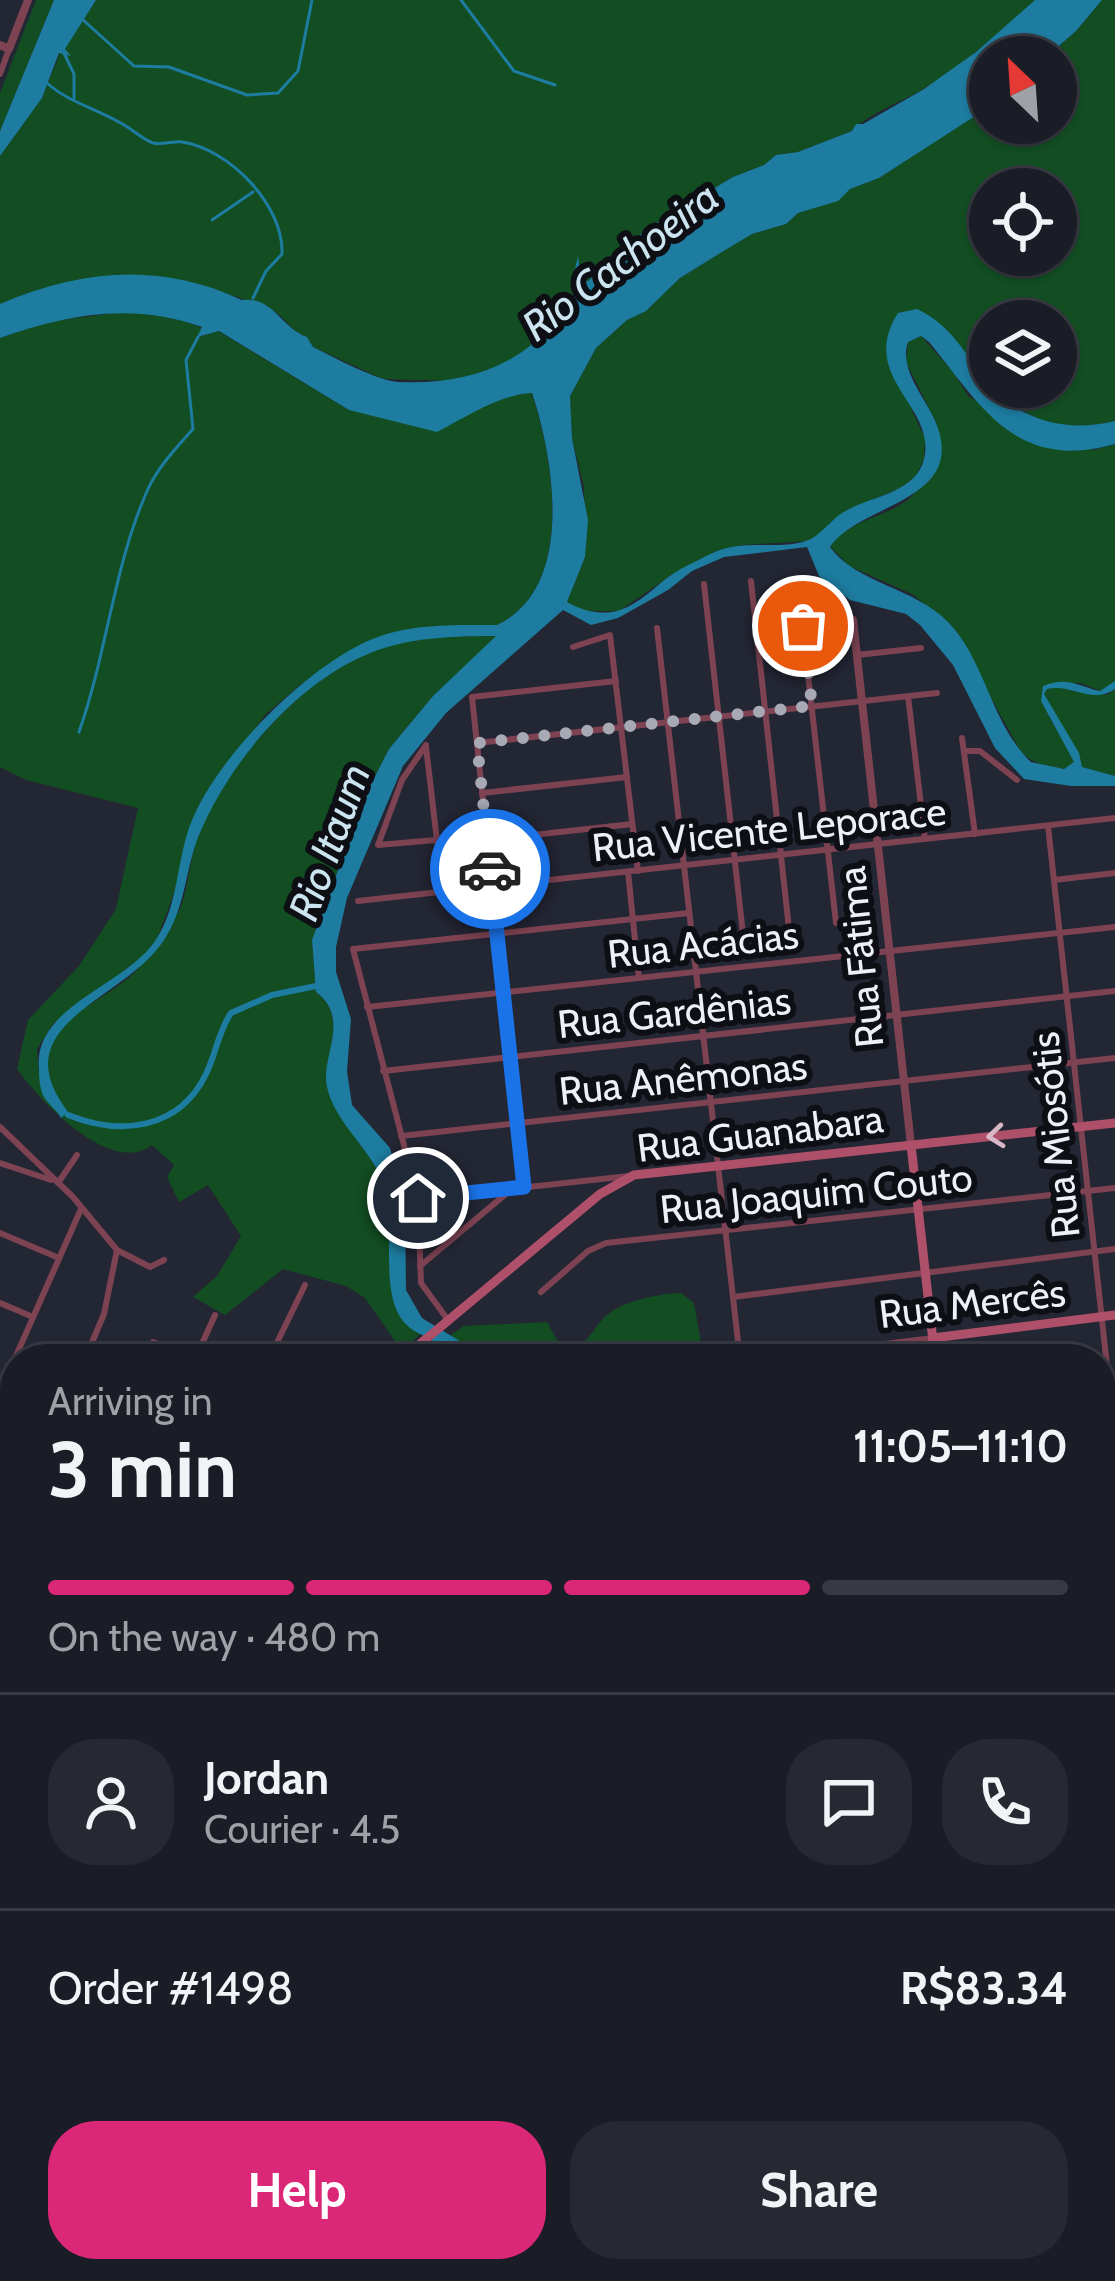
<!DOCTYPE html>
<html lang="en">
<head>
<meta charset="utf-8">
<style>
  body { margin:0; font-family:Cabin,sans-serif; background:#272932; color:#f1f3f6; height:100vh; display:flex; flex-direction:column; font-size:45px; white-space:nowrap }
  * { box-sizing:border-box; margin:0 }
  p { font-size:39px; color:#9fa1a7 }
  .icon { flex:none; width:66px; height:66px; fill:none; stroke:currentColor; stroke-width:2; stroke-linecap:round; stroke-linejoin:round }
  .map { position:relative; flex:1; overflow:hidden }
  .side { position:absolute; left:0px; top:1344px; width:1116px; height:939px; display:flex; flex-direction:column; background:#1a1c26; border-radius:48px 48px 0 0; box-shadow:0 3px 9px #0004,0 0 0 3px #383a43 }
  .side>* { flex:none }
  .needle { width:78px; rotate:335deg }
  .tools { position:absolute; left:969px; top:36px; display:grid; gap:24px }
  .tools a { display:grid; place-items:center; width:108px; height:108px; border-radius:50%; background:#1a1c26; box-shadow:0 3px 9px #0004,0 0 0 3px #383a43; font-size:60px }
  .pin { position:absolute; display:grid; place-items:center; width:102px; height:102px; color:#fff; margin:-51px; border:6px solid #fff; border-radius:50%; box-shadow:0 3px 12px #0007 }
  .courier { position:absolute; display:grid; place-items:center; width:120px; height:120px; margin:-60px; border:9px solid #1a73e8; border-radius:50%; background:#fff; color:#222; box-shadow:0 3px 15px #0007 }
  .head em { font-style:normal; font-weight:800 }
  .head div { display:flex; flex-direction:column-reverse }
  .head { display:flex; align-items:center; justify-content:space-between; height:204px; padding:0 48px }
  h1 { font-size:78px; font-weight:800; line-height:90px }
  .bar { display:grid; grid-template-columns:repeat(4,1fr); gap:18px 12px; align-content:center; height:144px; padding:0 48px }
  .bar i { height:15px; border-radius:9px; background:#383a43 }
  .bar .current { background:#db2777 }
  .bar p { grid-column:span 4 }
  .line { display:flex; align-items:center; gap:30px; padding:0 48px; border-top:3px solid #383a43 }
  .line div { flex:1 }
  .round { display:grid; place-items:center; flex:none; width:126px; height:126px; border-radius:48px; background:#272932 }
  .button { display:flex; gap:24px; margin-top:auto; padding:24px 48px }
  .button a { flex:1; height:138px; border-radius:48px; background:#db2777; color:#fff; font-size:48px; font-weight:800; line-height:138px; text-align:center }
  .button a+a { background:#272932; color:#f1f3f6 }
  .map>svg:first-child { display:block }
</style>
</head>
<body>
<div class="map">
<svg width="1115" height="2281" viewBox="0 0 1115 2281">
  <rect width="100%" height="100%" fill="#232633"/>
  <g fill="#124e22" fill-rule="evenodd">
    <polygon points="36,0 54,0 0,131 0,93"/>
    <path d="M 96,0 L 1035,0 C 1000,31 964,66 923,89 C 901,102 869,113 852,131 L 798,152 L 776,155 L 764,165 L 733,177 L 649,227 L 588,281 L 581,281 L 579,263 L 572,305 L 529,350 L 503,366 L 457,381 L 383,379 L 313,347 L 307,337 C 290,332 286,316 271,310 C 177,270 95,263 0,304 L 0,156 L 42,98 L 60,53 Z"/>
    <path d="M 1102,0 L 1115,0 L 1115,421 C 1062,435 1033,423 992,387 L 1056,387 L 1056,321 L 990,321 L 990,385 L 899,313 L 913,413 L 925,438 L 924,459 L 916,476 L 901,488 L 868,501 L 809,541 L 742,545 L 718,551 L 673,574 L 619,611 L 581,611 L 567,602 L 585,557 L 584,487 L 572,438 L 570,396 L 596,348 L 627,320 L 646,311 L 680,278 L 722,252 L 752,234 L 786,224 L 798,213 L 837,201 L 850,189 L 879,178 L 990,105 L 990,123 L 1056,123 L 1056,57 L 1046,57 L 1076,31 ZM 990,189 L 1056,189 L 1056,255 L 990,255 Z"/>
    <path d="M 131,311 L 171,316 L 202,328 L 199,337 L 218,331 L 349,410 L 498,401 L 525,391 L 531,392 C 554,458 576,588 497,625 L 410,629 L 301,684 L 266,714 L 216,780 L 157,939 L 138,963 L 53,1024 L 37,1049 L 39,1074 L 60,1117 L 67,1112 C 0,1037 79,1018 127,979 C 142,967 151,952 161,936 C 168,927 177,916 181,906 C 190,880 190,852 202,826 C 237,754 302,676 380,649 C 417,636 459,636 498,636 L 433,696 L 389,749 L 368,790 L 312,940 L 316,992 C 353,1021 319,1060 328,1089 C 340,1129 377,1154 388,1194 C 400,1239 372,1306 421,1333 L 402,1351 L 365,1298 L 346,1286 L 283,1269 L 225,1315 L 193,1297 L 217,1276 L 241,1236 L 208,1185 L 179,1202 L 167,1177 L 174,1165 L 152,1145 C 111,1177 40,1101 17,1069 L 28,1020 L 79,966 L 116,909 L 138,808 L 26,780 L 0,767 L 0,338 L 45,322 Z"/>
    <path d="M 921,336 L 953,372 L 969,397 L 1094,450 L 1115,444 L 1115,681 L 1101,691 L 1080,683 L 1043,686 C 1039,712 1064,737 1075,762 L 1072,767 C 1054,772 1034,764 1021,752 L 950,624 L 912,594 L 849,566 L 830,546 C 852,515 901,517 917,489 C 927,471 931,444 937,424 L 906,362 L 908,342 Z"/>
    <polygon points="1057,686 1107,695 1115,689 1115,776 1082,767 1044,694 1047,689"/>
    <path d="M 681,1293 L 694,1303 L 704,1359 L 489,1359 L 449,1336 L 464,1326 L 547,1322 L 557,1340 L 574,1349 C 593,1338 593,1327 607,1315 C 625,1300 659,1294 681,1293 Z"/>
  </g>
  <g fill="#1d7ca0">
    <polygon points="54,0 96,0 65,49 71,56 59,53 42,98 0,156 0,131"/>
    <path d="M 1035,0 L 1102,0 L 1076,31 L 1046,57 L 990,57 L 990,105 L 986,109 L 879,178 L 850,189 L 838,201 L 798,213 L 786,224 L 752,234 L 722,252 L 680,278 L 646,311 L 627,320 L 596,348 L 570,396 L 572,438 L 588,520 L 585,557 L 567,602 C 582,611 603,616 620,610 C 641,603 656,585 674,573 C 686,566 702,558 715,552 C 744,539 777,550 806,541 C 819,537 831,520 842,513 C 868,496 916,494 924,459 C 937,405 857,378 898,313 L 917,309 C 952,325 966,356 988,383 C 1020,421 1067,433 1115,421 L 1115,444 C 1016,472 982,407 929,342 L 921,336 L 908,342 C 898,372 929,400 938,428 C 963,502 859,504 830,547 C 857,584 915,587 949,623 C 986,662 991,724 1031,762 L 1064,769 L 1074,762 L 1041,701 L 1043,686 C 1068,676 1077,686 1100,691 L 1115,681 L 1115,689 C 1092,705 1071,683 1047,689 L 1044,694 L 1079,753 L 1082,767 L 1115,776 L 1115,786 L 1071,786 L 1024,779 L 995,748 L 953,665 L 920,625 L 906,614 L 850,600 L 819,576 L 807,547 L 724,557 L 692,571 L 668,590 L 618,618 L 591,625 L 563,610 L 446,713 L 403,766 L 347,898 L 336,947 L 336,972 L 351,1019 L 347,1071 L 352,1105 L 390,1148 L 405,1205 L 406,1290 L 422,1318 L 489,1359 C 463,1359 452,1354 430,1339 C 423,1335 412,1331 407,1325 C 376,1297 398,1220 383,1182 C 370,1148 335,1123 327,1087 C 320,1057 352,1019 316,992 L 312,940 L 368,790 L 389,749 L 433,696 L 496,636 C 457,636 415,637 378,650 C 301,678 235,755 202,828 C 185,864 187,906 164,940 C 125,1001 0,1023 68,1112 L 61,1118 C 56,1109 49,1105 44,1097 C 40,1090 39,1078 39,1070 C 32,1006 124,987 155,941 C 178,907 176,866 189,828 C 213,760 305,668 370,640 C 409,623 455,625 497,625 C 576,588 554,459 532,393 C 501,394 466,417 437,432 L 349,410 L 219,331 L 197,337 L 202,327 C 133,302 67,314 0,338 L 0,304 C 81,269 161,262 242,300 C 273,296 282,329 307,337 L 313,347 C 333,357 378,381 398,382 C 463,385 520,368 560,315 C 567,306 572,304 576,293 L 572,282 L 578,256 L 581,281 L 588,281 L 649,227 L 733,177 L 764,165 L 776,155 L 798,152 L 852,131 L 856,124 L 863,124 L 924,89 L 976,52 Z"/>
  </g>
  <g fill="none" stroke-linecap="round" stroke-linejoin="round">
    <g stroke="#1d7ca0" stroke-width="3">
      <polyline points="461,0 514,71 555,85"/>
      <polyline points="81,18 134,66 169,67 247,95 278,93 298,71 312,0"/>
      <polyline points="63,51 74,74 74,98"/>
      <path d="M 47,83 C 70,104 103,110 129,128 C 136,133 146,141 153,143 C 162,145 173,141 182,142 C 230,149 284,206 282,254 L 266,271 L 253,298"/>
      <polyline points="212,220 253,192"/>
      <path d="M 79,732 C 107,653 114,564 148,489 C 158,467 177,447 193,429 L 186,360 L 198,337"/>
    </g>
    <path stroke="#1d7ca0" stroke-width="6" d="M 68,1115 C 120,1136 179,1130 206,1074 C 216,1054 218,1032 231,1013 L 272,995 L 316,986"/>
    <g stroke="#7e4353" stroke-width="6">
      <polyline points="0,74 9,49"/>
      <polyline points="751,581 789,929"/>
      <polyline points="704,584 743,934"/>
      <polyline points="798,586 836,923"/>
      <polyline points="657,628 740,1359"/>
      <polyline points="573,647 610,635 638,871"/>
      <polyline points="857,655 921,648"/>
      <polyline points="908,696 925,839"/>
      <polyline points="962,738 975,834"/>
      <polyline points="477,743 937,693"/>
      <polyline points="426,745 402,780 378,845 436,840"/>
      <polyline points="426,747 443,892"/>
      <polyline points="966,751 980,751 1017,780"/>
      <polyline points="482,793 627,777"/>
      <polyline points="1048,826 1115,1439"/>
      <polyline points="487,840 632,824"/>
      <polyline points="628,872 639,978"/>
      <polyline points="1054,880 1115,873"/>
      <polyline points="358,901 1115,818"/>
      <polyline points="367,1007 1115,927"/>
      <polyline points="383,1071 1115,991"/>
      <polyline points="0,1127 73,1197 117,1250 150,1267 164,1260"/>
      <polyline points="401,1136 1115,1058"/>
      <polyline points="0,1163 51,1180"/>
      <polyline points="58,1183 77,1155"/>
      <polyline points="524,1187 472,697 616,681"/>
      <polyline points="418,1199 629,1176"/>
      <polyline points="0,1233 59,1258"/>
      <polyline points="420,1266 513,1188"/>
      <polyline points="541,1292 588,1251 606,1243 1115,1188"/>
      <polyline points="733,1297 1115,1249"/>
      <polyline points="0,1303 33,1317"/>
      <polyline points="448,1320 421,1283 418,1199 353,949 689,913"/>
      <polyline points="153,1342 192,1359"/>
      <polyline points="89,1349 113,1359"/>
      <polyline points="85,1359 104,1314 117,1250"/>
      <polyline points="195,1359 215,1315"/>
      <polyline points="269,1359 305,1285"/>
      <polyline points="765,1359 933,1338"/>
      <polyline points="1101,1381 1115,1379"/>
      <polyline points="0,1392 81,1209"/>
      <polyline points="1101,1479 1115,1478"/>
      <polyline points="0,1550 15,1516"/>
      <polyline points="1101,1557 1115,1550"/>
      <polyline points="1101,1629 1115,1622"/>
      <polyline points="1101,1700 1115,1693"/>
      <polyline points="0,1708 15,1675"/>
      <polyline points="1101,1774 1115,1767"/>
      <polyline points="1101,1845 1115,1839"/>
      <polyline points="0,1871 15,1873"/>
      <polyline points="1101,1916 1115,1910"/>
      <polyline points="7,1979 15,1982"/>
      <polyline points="1101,1990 1115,1983"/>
      <polyline points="1101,2061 1115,2055"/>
      <polyline points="1101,2140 1115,2145"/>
      <polyline points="0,2141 15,2147"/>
      <polyline points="1101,2187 1115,2182"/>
      <polyline points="1101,2256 1115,2253"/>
      <polyline points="158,2268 184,2281"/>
      <polyline points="335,2268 372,2281"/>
      <polyline points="788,2268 798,2281"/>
      <polyline points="937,2268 939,2281"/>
      <polyline points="1013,2268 1016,2281"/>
      <polyline points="1014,2274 1044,2268"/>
      <polyline points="20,2281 23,2268"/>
      <polyline points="205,2281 214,2268"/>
      <polyline points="283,2281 288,2268"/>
      <polyline points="379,2281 383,2268"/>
      <polyline points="446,2281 450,2268"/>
      <polyline points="509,2281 513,2268"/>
      <polyline points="668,2281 672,2268"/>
      <polyline points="802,2281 832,2269"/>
      <polyline points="885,2281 890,2268"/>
    </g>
    <g stroke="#7e4353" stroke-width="8">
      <polyline points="0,45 9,49 28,0"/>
      <polyline points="853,620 911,1145"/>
      <polyline points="712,2268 714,2281"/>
    </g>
    <g stroke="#af506b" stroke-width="9">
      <polyline points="911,1145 935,1359"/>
      <polyline points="933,1338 1115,1315"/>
      <polyline points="402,1359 600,1194 634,1175 1115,1123"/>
      <polyline points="0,1448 15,1455"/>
      <polyline points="1101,1859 1115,1889"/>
      <polyline points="0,2043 15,2051"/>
      <polyline points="0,2133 15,2103"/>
      <polyline points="0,2194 15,2201"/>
      <polyline points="143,2281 151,2268"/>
    </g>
  </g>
  <defs><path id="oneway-chevron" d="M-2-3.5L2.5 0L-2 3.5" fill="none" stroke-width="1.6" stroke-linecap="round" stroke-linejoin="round" transform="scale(3)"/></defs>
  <use stroke="#d8b8c7" href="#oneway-chevron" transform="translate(996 1136) rotate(174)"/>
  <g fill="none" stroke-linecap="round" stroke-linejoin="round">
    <polyline stroke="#a7a9b4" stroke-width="12" stroke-dasharray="0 21.6" points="490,869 477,743 812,706 803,626"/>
    <polyline stroke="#1a73e8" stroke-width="15" points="418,1198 524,1187 490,869"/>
  </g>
  <g text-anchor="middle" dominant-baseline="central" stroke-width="12" stroke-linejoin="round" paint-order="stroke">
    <g font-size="39" fill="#eef0f9" stroke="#0e0f15">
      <text transform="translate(769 829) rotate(-6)">Rua Vicente Leporace</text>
      <text transform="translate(703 944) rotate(-6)">Rua Acácias</text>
      <text transform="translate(860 957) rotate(-96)">Rua Fátima</text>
      <text transform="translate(674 1012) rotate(-6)">Rua Gardênias</text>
      <text transform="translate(683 1078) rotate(-6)">Rua Anêmonas</text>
      <text transform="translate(760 1133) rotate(-7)">Rua Guanabara</text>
      <text transform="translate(1055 1135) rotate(-96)">Rua Miosótis</text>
      <text transform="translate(816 1193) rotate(-6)">Rua Joaquim Couto</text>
      <text transform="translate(972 1303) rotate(-7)">Rua Mercês</text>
    </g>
    <g font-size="42" font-style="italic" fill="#cbe4f0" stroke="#0e0f15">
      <text transform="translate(620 261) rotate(-37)">Rio Cachoeira</text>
      <text transform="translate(329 842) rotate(-70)">Rio Itaum</text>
    </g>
  </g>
</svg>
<div class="tools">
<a><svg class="needle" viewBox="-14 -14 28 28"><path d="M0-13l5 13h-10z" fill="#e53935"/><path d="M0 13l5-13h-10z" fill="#9fa1a7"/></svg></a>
<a><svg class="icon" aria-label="locate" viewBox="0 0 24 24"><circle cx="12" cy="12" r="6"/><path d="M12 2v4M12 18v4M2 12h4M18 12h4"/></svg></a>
<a><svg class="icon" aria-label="layers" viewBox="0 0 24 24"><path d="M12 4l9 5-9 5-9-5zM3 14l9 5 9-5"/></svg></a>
</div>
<div class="pin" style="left:803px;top:626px;background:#ea580c"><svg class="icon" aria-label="bag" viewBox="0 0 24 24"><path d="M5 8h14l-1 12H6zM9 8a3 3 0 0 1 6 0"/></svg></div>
<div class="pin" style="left:418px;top:1198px;background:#1f2937"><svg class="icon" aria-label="home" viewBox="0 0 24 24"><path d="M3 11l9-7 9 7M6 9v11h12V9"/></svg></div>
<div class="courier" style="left:490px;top:869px"><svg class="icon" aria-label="car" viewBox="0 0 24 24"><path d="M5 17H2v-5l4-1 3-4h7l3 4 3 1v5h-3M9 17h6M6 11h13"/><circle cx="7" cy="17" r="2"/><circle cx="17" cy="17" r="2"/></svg></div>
<section class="side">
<div class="head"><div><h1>3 min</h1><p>Arriving in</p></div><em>11:05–11:10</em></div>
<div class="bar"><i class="current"></i><i class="current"></i><i class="current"></i><i></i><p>On the way · 480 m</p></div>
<div class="line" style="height:216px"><a class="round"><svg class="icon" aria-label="person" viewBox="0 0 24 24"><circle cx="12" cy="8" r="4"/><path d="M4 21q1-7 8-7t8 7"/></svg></a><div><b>Jordan</b><p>Courier · 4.5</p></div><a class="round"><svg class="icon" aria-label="chat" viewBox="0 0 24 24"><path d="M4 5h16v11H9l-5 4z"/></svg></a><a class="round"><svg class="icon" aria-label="phone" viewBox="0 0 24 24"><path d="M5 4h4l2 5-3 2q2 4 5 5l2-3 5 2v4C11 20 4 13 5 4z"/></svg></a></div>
<div class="line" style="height:156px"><div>Order #1498</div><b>R$83.34</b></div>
<div class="button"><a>Help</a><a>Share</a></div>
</section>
</div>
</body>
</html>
